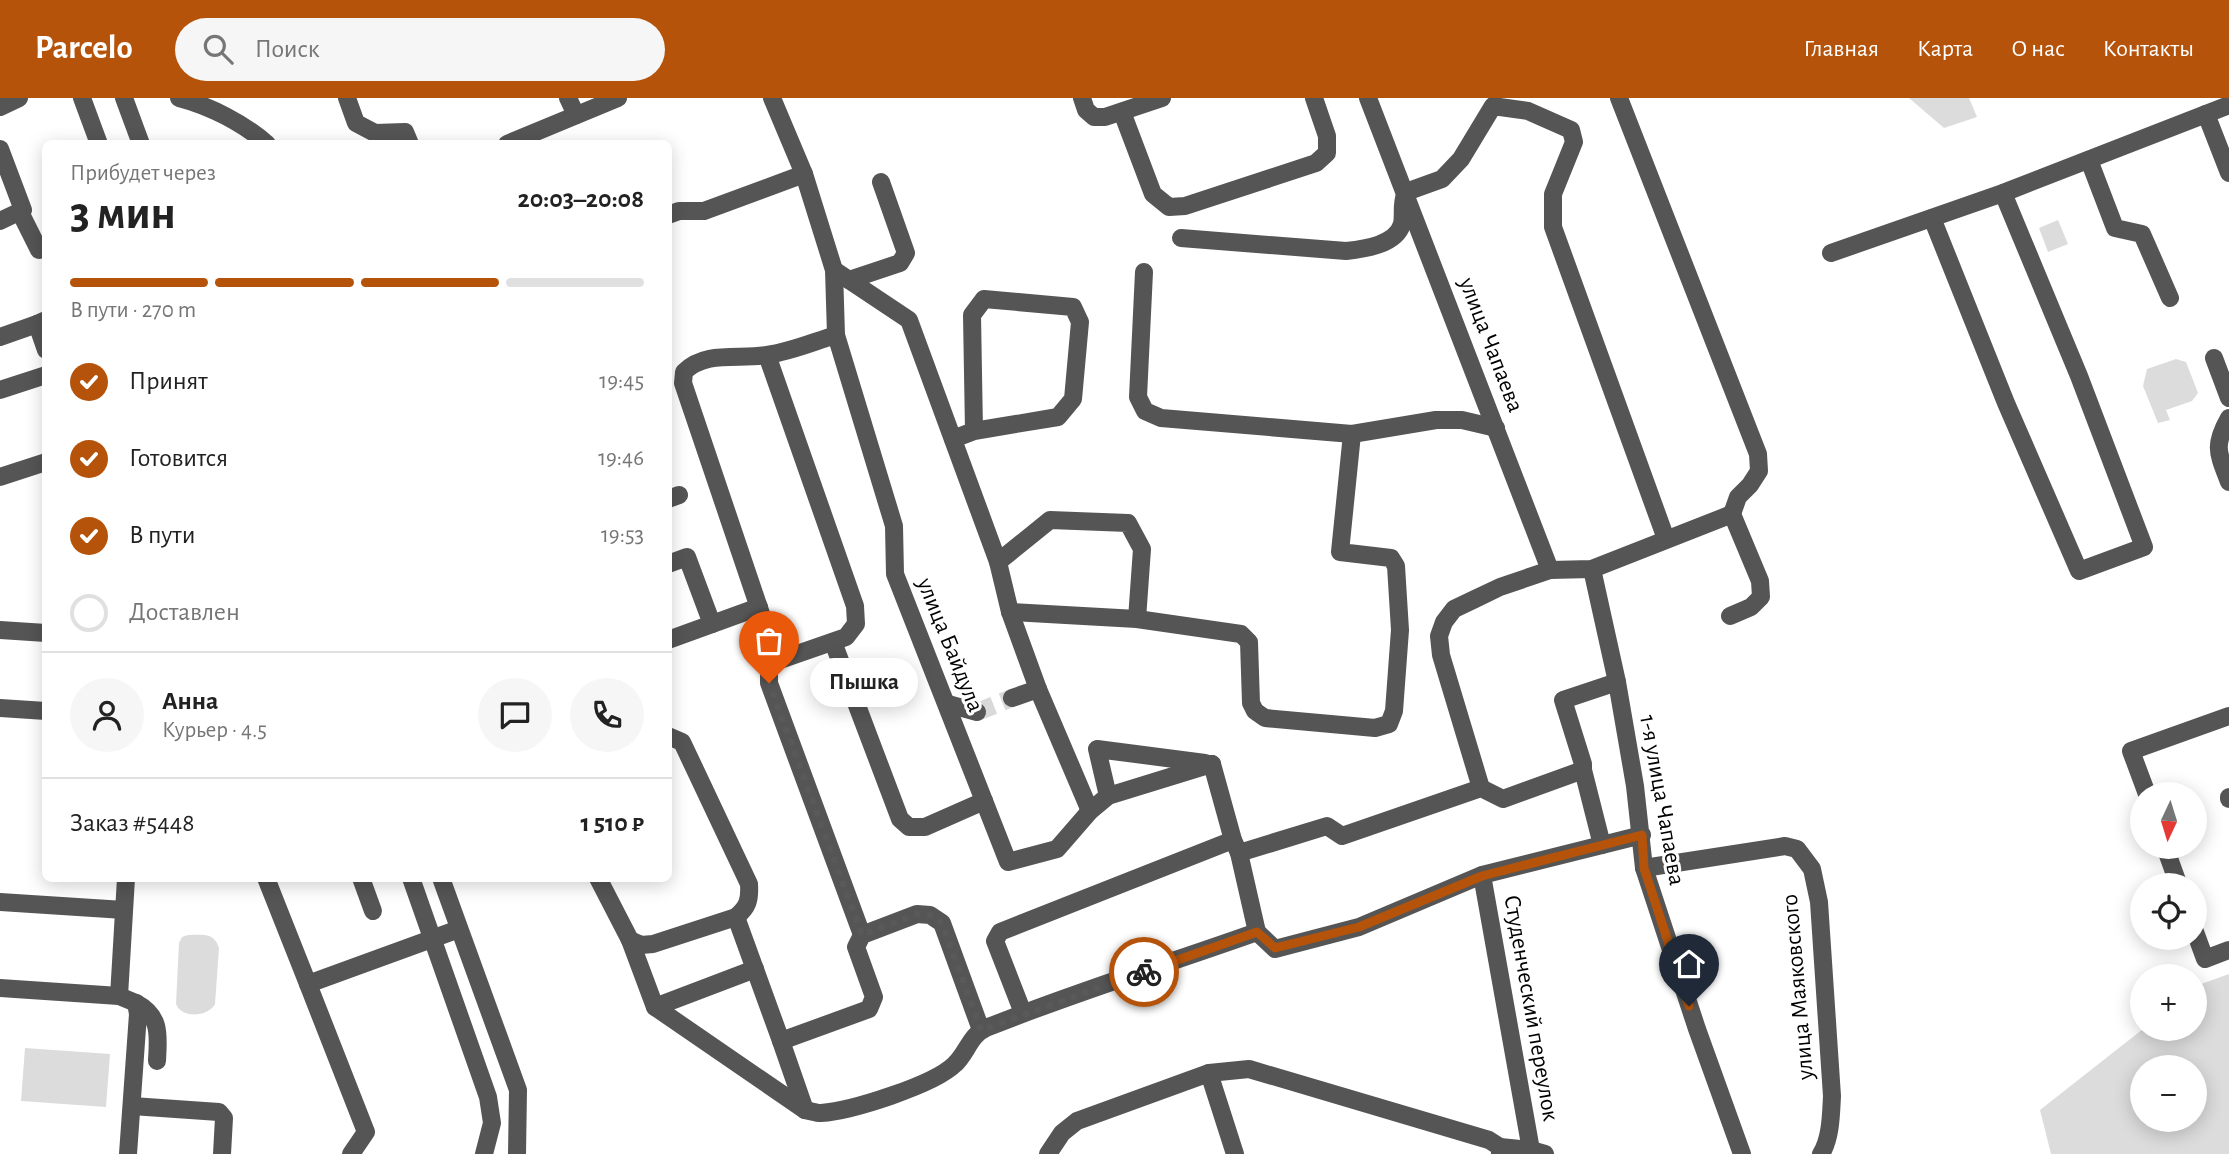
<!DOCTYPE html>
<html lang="ru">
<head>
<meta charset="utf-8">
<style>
  body { margin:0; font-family:"Alegreya Sans",sans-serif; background:#f6f6f6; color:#222; height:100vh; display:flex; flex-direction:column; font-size:26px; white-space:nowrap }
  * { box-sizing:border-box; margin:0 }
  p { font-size:23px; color:#767676 }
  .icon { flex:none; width:38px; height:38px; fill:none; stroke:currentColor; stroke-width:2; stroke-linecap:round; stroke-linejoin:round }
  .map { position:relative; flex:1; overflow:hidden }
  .drawer { position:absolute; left:42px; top:42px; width:630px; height:742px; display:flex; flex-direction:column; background:#fff; border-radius:10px; box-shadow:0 4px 18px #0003 }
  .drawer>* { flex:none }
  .needle { width:46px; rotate:184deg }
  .controls { position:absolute; left:2130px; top:684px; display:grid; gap:14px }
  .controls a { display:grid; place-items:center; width:77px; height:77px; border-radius:50%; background:#fff; box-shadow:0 4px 18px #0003; font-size:35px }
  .pin { position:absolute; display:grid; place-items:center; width:60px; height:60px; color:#fff; margin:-72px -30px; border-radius:50% 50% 50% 0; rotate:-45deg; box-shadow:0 0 7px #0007 }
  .pin .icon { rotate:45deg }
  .courier { position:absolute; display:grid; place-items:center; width:70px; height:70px; margin:-35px; border:5px solid #b45309; border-radius:50%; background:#fff; color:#222; box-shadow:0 2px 9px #0007 }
  .bubble { position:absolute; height:49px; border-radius:24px; background:#fff; box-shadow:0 4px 18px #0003; font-size:23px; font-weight:700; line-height:49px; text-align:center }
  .overview em { font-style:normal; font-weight:700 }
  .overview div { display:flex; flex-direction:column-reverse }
  .overview { display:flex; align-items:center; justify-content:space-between; height:119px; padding:0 28px }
  h1 { font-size:46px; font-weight:700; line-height:52px }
  .bar { display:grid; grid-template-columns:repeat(4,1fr); gap:10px 7px; align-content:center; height:84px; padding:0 28px }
  .bar i { height:9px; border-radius:5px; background:#e0e0e0 }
  .bar .on { background:#b45309 }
  .bar p { grid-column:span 4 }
  .line { display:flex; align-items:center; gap:18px; padding:0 28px; border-top:2px solid #e0e0e0 }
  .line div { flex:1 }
  .round { display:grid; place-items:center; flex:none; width:74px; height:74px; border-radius:37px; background:#f6f6f6 }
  ol { padding:0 28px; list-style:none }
  li { display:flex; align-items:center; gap:21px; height:77px }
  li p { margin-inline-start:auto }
  li .icon { padding:7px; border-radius:50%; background:#b45309; color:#fff; stroke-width:4 }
  li:last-child { color:#767676 }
  li i { width:38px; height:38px; border:4px solid #e0e0e0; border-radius:50% }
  header { display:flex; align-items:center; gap:42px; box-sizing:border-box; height:98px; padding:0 35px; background:#b45309; color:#fff }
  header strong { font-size:33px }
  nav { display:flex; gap:38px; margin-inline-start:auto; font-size:24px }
  .search { width:490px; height:63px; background:#f6f6f6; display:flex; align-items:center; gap:18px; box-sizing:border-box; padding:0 24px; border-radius:38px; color:#767676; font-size:26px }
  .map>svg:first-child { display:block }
</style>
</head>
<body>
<header>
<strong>Parcelo</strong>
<div class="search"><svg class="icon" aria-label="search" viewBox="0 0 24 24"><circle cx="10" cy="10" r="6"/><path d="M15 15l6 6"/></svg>Поиск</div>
<nav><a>Главная</a><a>Карта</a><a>О нас</a><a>Контакты</a></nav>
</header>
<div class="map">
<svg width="2229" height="1056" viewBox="0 0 2229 1056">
  <rect width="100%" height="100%" fill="#fff"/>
  <g fill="#dcdcdc" fill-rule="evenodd">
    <polygon points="1909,0 1969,0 1977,19 1944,30"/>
    <polygon points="2058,122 2068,146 2048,154 2039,130"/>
    <polygon points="2176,261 2186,264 2198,295 2192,303 2166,312 2170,322 2158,325 2143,288 2147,271"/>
    <path d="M 188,837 C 203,837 214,834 219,850 L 215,906 C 208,919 182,921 176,906 L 179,845 L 182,839 Z"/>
    <path d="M 2229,876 L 2229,1056 L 2051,1056 L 2040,1012 L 2143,931 L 2194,931 L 2195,891 L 2201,886 ZM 2142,970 L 2194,970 L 2194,1022 L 2142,1022 Z"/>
    <polygon points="25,950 110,956 106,1009 21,1003"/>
  </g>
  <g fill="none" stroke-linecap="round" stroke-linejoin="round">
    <polyline stroke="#d9d9d9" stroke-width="18" stroke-dasharray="18 9" stroke-linecap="butt" points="977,614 1012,600"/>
    <g stroke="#555" stroke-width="18">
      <polyline points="82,0 99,46"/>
      <polyline points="124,0 141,46"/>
      <path d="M 179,0 C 210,8 243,25 267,46"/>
      <polyline points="347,0 356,25 375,35 405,34 410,46"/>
      <polyline points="568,0 576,17"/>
      <polyline points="772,0 804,76 834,172 836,237 894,428 895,476 1008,764 1057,751 1090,713 1108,698 1212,666"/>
      <polyline points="1082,0 1086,12 1094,19 1105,19 1162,0"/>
      <polyline points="1368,0 1550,472"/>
      <polyline points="1619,0 1758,356 1759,373 1750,387 1738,399 1732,416"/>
      <polyline points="0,9 19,0"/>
      <polyline points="1122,14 1153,96 1169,109 1185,108 1316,65 1327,55 1327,38 1314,0"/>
      <polyline points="2206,16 2229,75"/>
      <polyline points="507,46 618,0"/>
      <polyline points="0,51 23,112 0,123"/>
      <polyline points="2089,62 2115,130 2142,136 2170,200"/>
      <polyline points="1406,94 1442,81 1461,61 1493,8 1528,13 1571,32 1574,44 1553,96 1553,129 1666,441"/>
      <polyline points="20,114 39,152"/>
      <polyline points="668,117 679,113 704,113 804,76"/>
      <polyline points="1932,120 2006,305 2079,473 2144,449 2079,278 2003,95"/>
      <path d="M 1181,140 L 1346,153 C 1364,151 1396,147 1402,126 C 1404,117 1401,107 1405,97"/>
      <polyline points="1831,155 2003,95 2229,7"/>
      <polyline points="834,172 909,222 998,464 1010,514 1038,591 1090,713"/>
      <polyline points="1144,174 1138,299 1145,313 1161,320 1352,336"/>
      <polyline points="849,182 900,165 906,155 881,84"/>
      <polyline points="46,222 37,226 46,252"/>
      <path d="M 836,237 C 813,244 790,254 767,257 C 739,262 706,252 684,274 L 683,285 L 777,563 L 769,572 L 769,585 L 862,837"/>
      <polyline points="0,239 37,226"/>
      <polyline points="767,257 855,508 856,526 846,539 777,563"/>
      <polyline points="2214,260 2229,300"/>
      <polyline points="0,292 46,277"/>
      <path d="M 2229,320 C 2213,348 2218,355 2229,384"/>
      <polyline points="953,341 974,333 1058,319 1073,301 1080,224 1073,209 984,201 972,217 974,333"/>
      <polyline points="0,379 46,364"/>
      <polyline points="668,401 679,397"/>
      <polyline points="998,464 1050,422 1128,425 1142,451 1137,521"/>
      <polyline points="668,466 687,459 712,526"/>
      <polyline points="1592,471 1617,584 1635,688 1644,770 1697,931 1742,1056"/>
      <polyline points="1010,514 1137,521 1241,536 1249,544 1251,605 1255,613 1265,620 1375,630 1389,626 1394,613 1400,532 1396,468 1391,460 1340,454 1352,336 1436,322 1462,322 1496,330"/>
      <polyline points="0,532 46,535"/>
      <polyline points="668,542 759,509"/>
      <polyline points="833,544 900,721 909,729 925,729 984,703"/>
      <polyline points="1012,600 1038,591"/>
      <polyline points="948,606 977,614"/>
      <polyline points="0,610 46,613"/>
      <polyline points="1212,666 1233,742 1239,755 1257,834"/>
      <polyline points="1583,672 1583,666 1563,602 1617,584"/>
      <polyline points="1481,690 1441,557 1439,538 1444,524 1454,511 1475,501 1500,489 1550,472 1592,471 1732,416 1760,483 1761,499 1751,509 1730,518"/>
      <polyline points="2147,696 2131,653 2229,618"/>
      <polyline points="1108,698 1097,651 1205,665"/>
      <polyline points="2229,699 2229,701"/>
      <polyline points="2165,749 2179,788"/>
      <polyline points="1239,755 1327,728 1342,738 1481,690 1503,701 1583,672 1602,747"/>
      <path d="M 1644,770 L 1785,748 L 1797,751 L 1812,771 L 1819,804 L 1832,998 C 1831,1016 1831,1040 1821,1056"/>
      <polyline points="1482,777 1531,1052"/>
      <polyline points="266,780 308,886 459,831"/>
      <polyline points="361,780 373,813"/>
      <polyline points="411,780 488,999 492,1025 484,1056"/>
      <polyline points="441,780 518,992 517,1056"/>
      <path d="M 598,780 L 630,842 L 641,847 L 653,846 L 736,819 C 748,809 750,802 749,786 L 682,644 L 668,638"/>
      <polyline points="0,804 124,812"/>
      <polyline points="736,819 781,943"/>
      <polyline points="2194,831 2205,861 2229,852"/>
      <polyline points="1257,834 1275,851 1359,829 1482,777 1642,737"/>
      <polyline points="630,842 655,909 805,1012"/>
      <polyline points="308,886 366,1034 351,1056"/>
      <polyline points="0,890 119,898 136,905 138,916 128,1056"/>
      <polyline points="119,898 126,780"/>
      <path d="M 136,905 C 162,919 158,938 157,963"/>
      <polyline points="655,909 755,871"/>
      <polyline points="1023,915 995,843 1000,834 1233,742"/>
      <path d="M 981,932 L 942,825 L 930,817 L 917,816 L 862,837 L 856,849 L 874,899 L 869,911 L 781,943 L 805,1012 C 811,1013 816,1015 821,1015 C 851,1013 934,987 955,966 C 967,955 970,937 986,930 C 1075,894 1167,866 1257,834"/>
      <polyline points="1209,975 1249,971 1489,1042 1500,1049 1500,1056"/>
      <polyline points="132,1008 219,1014 224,1020 222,1056"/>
      <polyline points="1500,1049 1531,1052 1545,1056"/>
      <polyline points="1048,1056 1062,1035 1077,1023 1209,975 1235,1056"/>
    </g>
  </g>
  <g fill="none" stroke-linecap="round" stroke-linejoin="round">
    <polyline stroke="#595959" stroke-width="7" stroke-dasharray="0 12.6" points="769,585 862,837 917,816 930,817 942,825 981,932 1144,874"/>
    <polyline stroke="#b45309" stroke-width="9" points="1144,874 1257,834 1275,850 1359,829 1482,778 1642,737 1644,770 1689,908"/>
  </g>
  <g text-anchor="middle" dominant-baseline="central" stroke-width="6" stroke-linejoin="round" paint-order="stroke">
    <g font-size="24" fill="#000" stroke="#fff">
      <text transform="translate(1491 247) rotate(69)">улица Чапаева</text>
      <text transform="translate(950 547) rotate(68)">улица Байдула</text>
      <text transform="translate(1662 702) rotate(80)">1-я улица Чапаева</text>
      <text transform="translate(1798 889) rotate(-95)">улица Маяковского</text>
      <text transform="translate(1531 910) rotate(80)">Студенческий переулок</text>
    </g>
  </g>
</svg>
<div class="controls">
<a><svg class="needle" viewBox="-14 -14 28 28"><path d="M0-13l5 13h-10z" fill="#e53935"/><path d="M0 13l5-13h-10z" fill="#767676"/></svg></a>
<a><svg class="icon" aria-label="locate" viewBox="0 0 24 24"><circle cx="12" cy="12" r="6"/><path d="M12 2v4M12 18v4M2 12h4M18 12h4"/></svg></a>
<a>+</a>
<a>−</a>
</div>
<div class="pin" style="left:769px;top:585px;background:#ea580c"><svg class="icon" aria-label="bag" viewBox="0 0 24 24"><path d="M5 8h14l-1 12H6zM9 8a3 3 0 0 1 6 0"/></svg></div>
<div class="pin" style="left:1689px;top:908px;background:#1f2937"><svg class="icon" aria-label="home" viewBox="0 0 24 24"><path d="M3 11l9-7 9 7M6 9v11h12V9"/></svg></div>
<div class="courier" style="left:1144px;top:874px"><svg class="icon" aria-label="bike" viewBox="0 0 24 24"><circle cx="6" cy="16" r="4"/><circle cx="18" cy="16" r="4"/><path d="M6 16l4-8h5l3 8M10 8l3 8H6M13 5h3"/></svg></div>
<div class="bubble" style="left:810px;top:560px;width:108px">Пышка</div>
<section class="drawer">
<div class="overview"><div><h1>3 мин</h1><p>Прибудет через</p></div><em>20:03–20:08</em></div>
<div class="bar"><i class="on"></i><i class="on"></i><i class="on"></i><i></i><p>В пути · 270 m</p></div>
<ol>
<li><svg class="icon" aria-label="check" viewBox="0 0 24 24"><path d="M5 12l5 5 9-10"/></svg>Принят<p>19:45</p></li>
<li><svg class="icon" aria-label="check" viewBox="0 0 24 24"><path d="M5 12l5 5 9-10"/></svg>Готовится<p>19:46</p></li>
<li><svg class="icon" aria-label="check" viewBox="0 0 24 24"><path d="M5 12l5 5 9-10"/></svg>В пути<p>19:53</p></li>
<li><i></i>Доставлен</li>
</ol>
<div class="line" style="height:126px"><a class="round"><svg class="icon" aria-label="person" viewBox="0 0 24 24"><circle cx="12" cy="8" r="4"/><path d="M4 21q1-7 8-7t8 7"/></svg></a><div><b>Анна</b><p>Курьер · 4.5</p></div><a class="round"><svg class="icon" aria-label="chat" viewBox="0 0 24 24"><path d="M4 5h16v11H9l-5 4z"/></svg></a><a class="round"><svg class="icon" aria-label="phone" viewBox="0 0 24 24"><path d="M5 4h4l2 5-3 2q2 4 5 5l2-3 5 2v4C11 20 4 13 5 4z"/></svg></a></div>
<div class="line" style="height:91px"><div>Заказ #5448</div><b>1 510 ₽</b></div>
</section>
</div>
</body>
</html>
